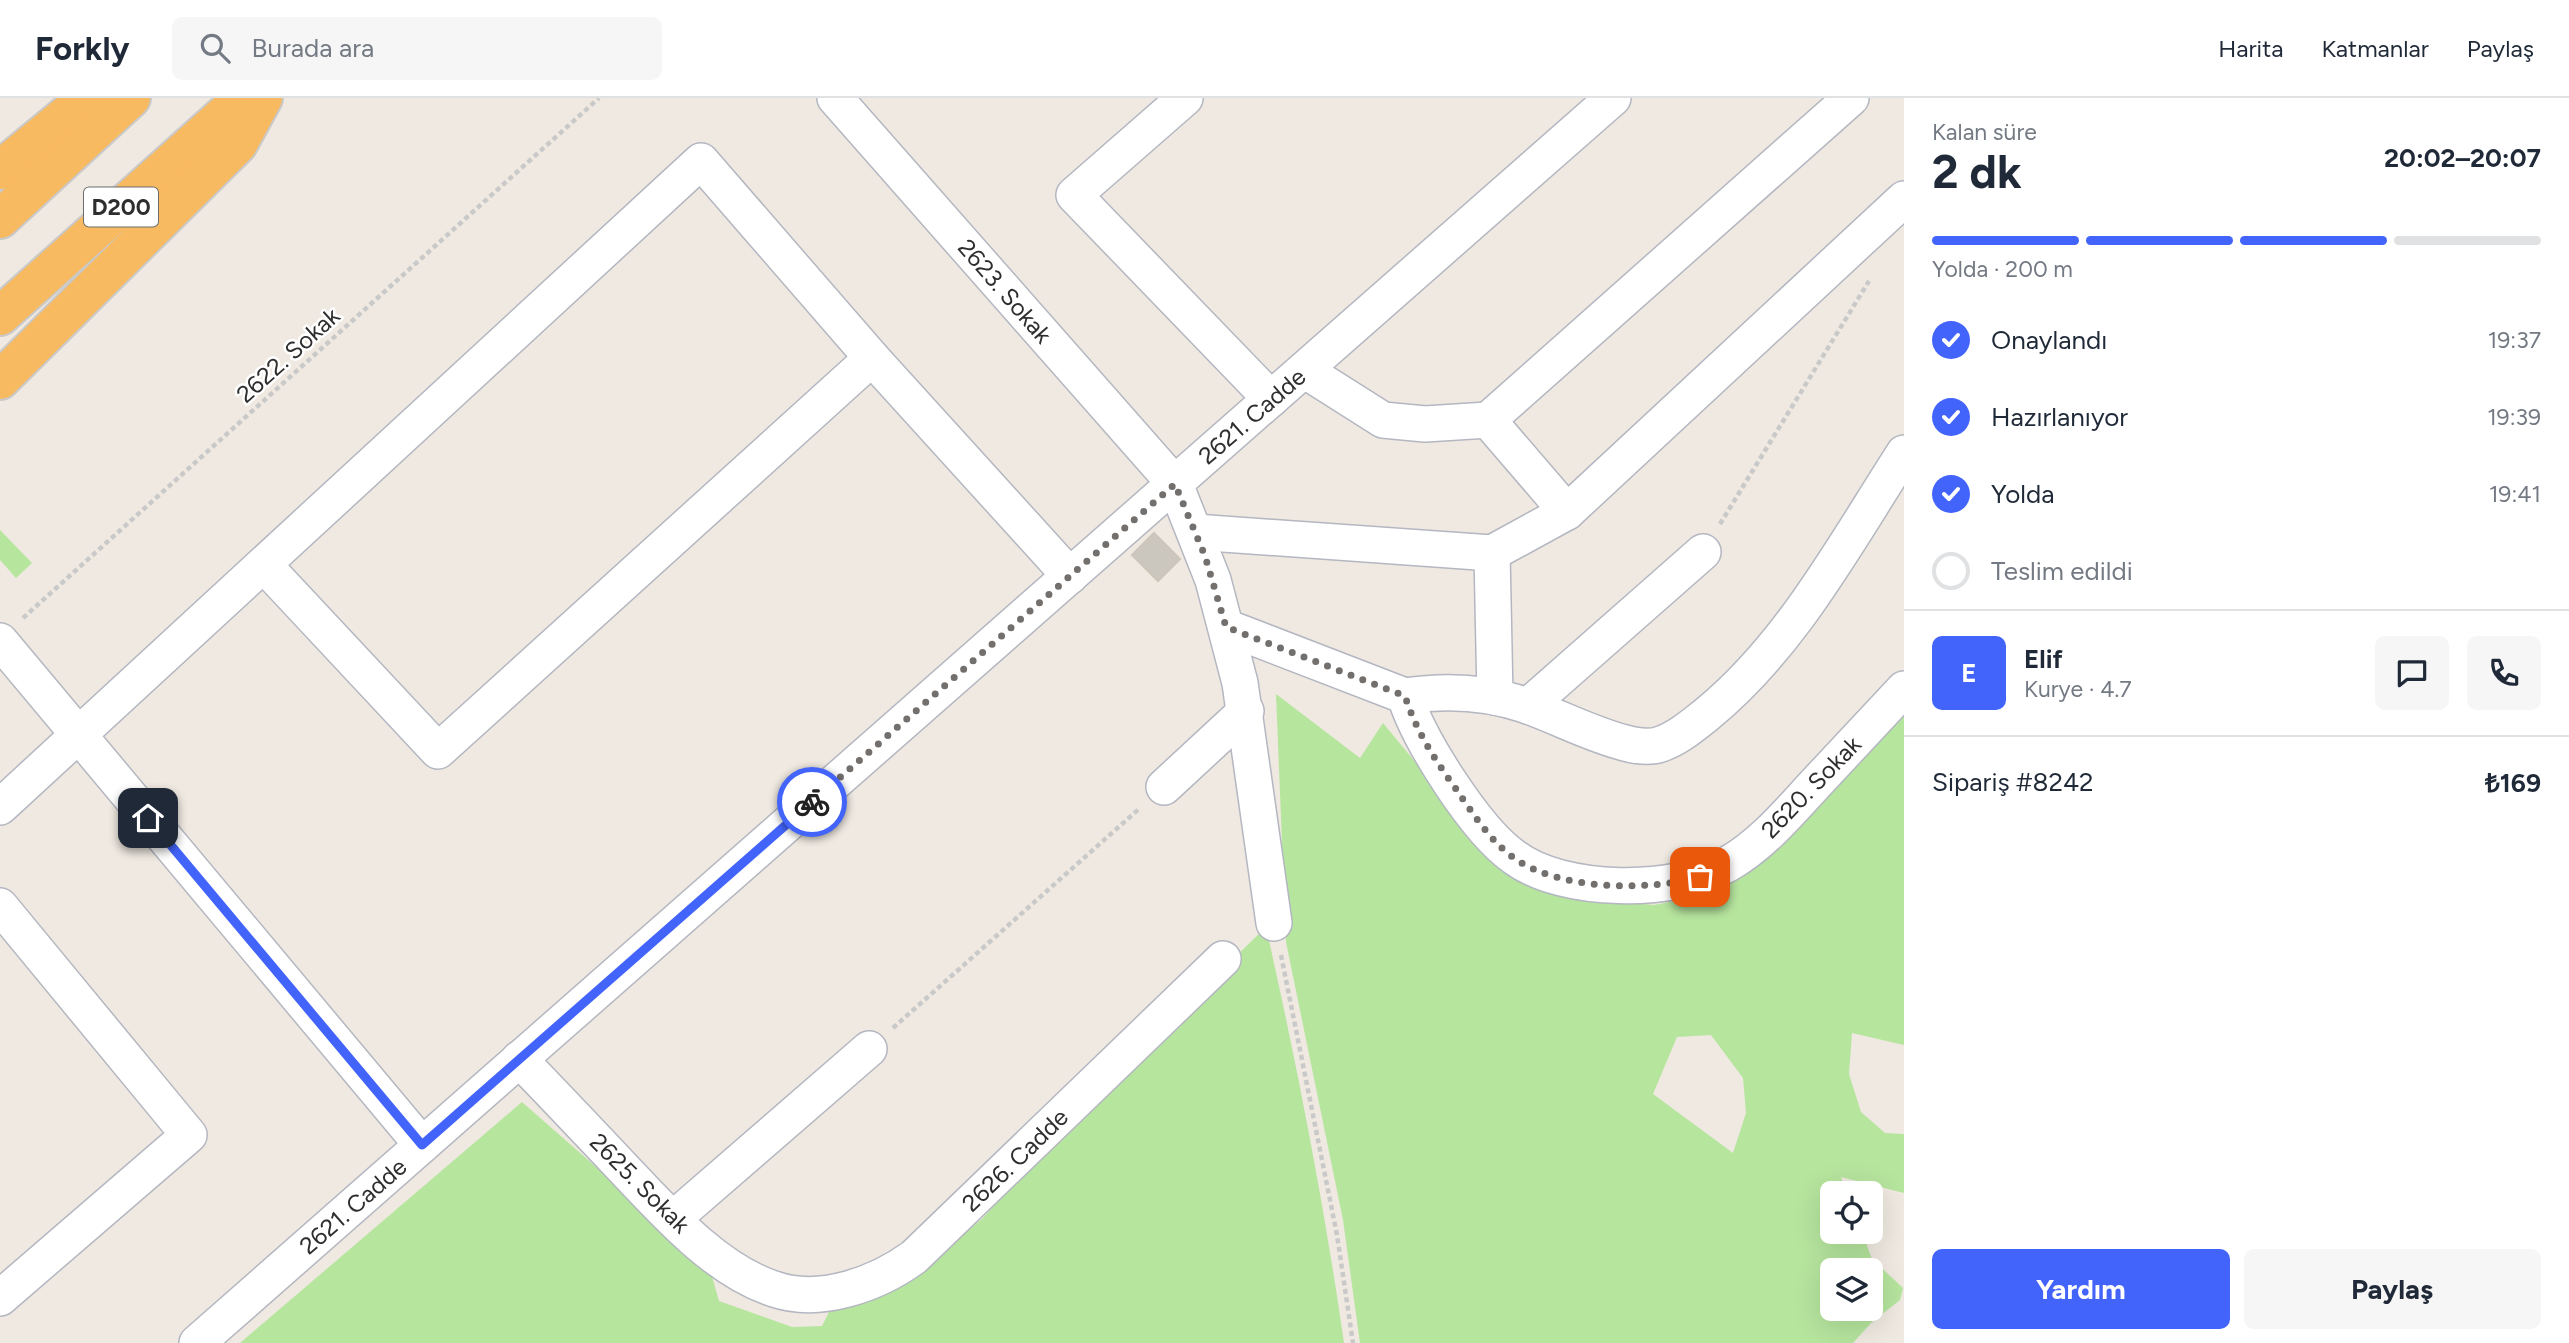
<!DOCTYPE html>
<html lang="tr">
<head>
<meta charset="utf-8">
<style>
  body { margin:0; font-family:Figtree,sans-serif; background:#f6f6f7; color:#1f2937; height:100vh; display:flex; flex-direction:column; font-size:26px; white-space:nowrap }
  * { box-sizing:border-box; margin:0 }
  p { font-size:23px; color:#747a83 }
  .icon { flex:none; width:38px; height:38px; fill:none; stroke:currentColor; stroke-width:2; stroke-linecap:round; stroke-linejoin:round }
  .map { position:relative; flex:1; overflow:hidden }
  .side { display:flex; flex-direction:column; background:#fff; width:665px }
  .side>* { flex:none }
  .tools { position:absolute; left:1820px; top:1083px; display:grid; gap:14px }
  .tools a { display:grid; place-items:center; width:63px; height:63px; border-radius:10px; background:#fff; box-shadow:0 7px 28px #0002; font-size:35px }
  .pin { position:absolute; display:grid; place-items:center; width:60px; height:60px; color:#fff; margin:-30px; border-radius:14px; box-shadow:0 4px 10px #0006 }
  .courier { position:absolute; display:grid; place-items:center; width:70px; height:70px; margin:-35px; border:5px solid #4264fb; border-radius:50%; background:#fff; color:#222; box-shadow:0 2px 9px #0007 }
  .summary em { font-style:normal; font-weight:700 }
  .summary div { display:flex; flex-direction:column-reverse }
  .summary { display:flex; align-items:center; justify-content:space-between; height:119px; padding:0 28px }
  h1 { font-size:46px; font-weight:700; line-height:52px }
  .bar { display:grid; grid-template-columns:repeat(4,1fr); gap:10px 7px; align-content:center; height:84px; padding:0 28px }
  .bar i { height:9px; border-radius:5px; background:#e0e1e3 }
  .bar .on { background:#4264fb }
  .bar p { grid-column:span 4 }
  .line { display:flex; align-items:center; gap:18px; padding:0 28px; border-top:2px solid #e0e1e3 }
  .line div { flex:1 }
  .round { display:grid; place-items:center; flex:none; width:74px; height:74px; border-radius:10px; background:#f6f6f7 }
  ol { padding:0 28px; list-style:none }
  li { display:flex; align-items:center; gap:21px; height:77px }
  li p { margin-inline-start:auto }
  li .icon { padding:7px; border-radius:50%; background:#4264fb; color:#fff; stroke-width:4 }
  li:last-child { color:#747a83 }
  li i { width:38px; height:38px; border:4px solid #e0e1e3; border-radius:50% }
  .primary-button { display:flex; gap:14px; margin-top:auto; padding:14px 28px }
  .primary-button a { flex:1; height:80px; border-radius:10px; background:#4264fb; color:#fff; font-size:28px; font-weight:700; line-height:80px; text-align:center }
  .primary-button a+a { background:#f6f6f7; color:#1f2937 }
  header { display:flex; align-items:center; gap:42px; box-sizing:border-box; height:98px; padding:0 35px; background:#fff; border-bottom:2px solid #e0e1e3 }
  header strong { font-size:33px }
  nav { display:flex; gap:38px; margin-inline-start:auto; font-size:24px }
  .search { width:490px; height:63px; background:#f6f6f7; display:flex; align-items:center; gap:18px; box-sizing:border-box; padding:0 24px; border-radius:10px; color:#747a83; font-size:26px }
  main { display:flex; flex:1; min-height:0 }
  .map>svg:first-child { display:block }
</style>
</head>
<body>
<header>
<strong>Forkly</strong>
<div class="search"><svg class="icon" aria-label="search" viewBox="0 0 24 24"><circle cx="10" cy="10" r="6"/><path d="M15 15l6 6"/></svg>Burada ara</div>
<nav><a>Harita</a><a>Katmanlar</a><a>Paylaş</a></nav>
</header>
<main>
<div class="map">
<svg width="1904" height="1245" viewBox="0 0 1904 1245">
  <rect width="100%" height="100%" fill="#efe9e1"/>
  <g fill="#b6e59e" fill-rule="evenodd">
    <polygon points="0,432 32,465 16,480 0,462"/>
    <path d="M 1276,596 L 1360,660 L 1383,625 L 1511,780 L 1556,797 L 1654,807 L 1705,797 L 1732,781 L 1793,729 L 1904,618 L 1904,947 L 1852,935 L 1849,976 L 1861,1014 L 1885,1035 L 1904,1036 L 1904,1095 L 1841,1079 L 1846,1095 L 1832,1096 L 1832,1134 L 1862,1134 L 1872,1161 L 1903,1190 L 1900,1202 L 1871,1225 L 1853,1245 L 1360,1245 L 1343,1122 L 1286,844 ZM 1711,937 L 1743,980 L 1746,1015 L 1733,1055 L 1653,996 L 1677,939 ZM 1832,1172 L 1871,1172 L 1871,1211 L 1832,1211 Z"/>
    <path d="M 1266,829 C 1297,967 1324,1105 1344,1245 L 240,1245 L 522,1004 L 709,1168 L 719,1203 L 792,1229 L 822,1228 L 832,1208 L 920,1171 L 982,1121 L 1087,1003 Z"/>
  </g>
  <polygon fill="#cbc7bf" stroke="#cbc5ba" stroke-width="2" points="1154,435 1180,461 1158,483 1132,457"/>
  <g fill="none" stroke-linecap="round" stroke-linejoin="round">
    <defs>
      <g id="minor">
        <polyline points="835,0 1175,386 1213,482 1240,585 1274,825"/>
        <polyline points="1185,0 1074,97 1271,301"/>
        <polyline points="1304,272 1383,322 1425,326 1488,322"/>
        <polyline points="1567,414 1488,322 1851,0"/>
        <polyline points="1195,434 1492,455 1567,414 1904,101"/>
        <polyline points="1492,455 1495,599"/>
        <polyline points="264,467 438,653 872,260"/>
        <path d="M 1226,529 L 1405,598 C 1419,643 1476,732 1514,759 C 1563,796 1675,796 1728,766 C 1763,746 1790,713 1817,684 C 1846,653 1875,622 1904,591"/>
        <polyline points="0,543 422,1047"/>
        <path d="M 1405,598 C 1445,592 1487,594 1525,607 C 1559,619 1590,636 1625,645 C 1636,648 1650,650 1661,646 C 1678,640 1692,628 1706,617 C 1791,548 1845,446 1904,355"/>
        <polyline points="1528,608 1703,454"/>
        <polyline points="1164,689 1246,613"/>
        <polyline points="0,709 701,63 872,260 1070,478"/>
        <polyline points="0,808 189,1037 0,1200"/>
        <path d="M 519,961 C 554,997 588,1033 622,1069 C 664,1113 715,1172 774,1191 C 820,1207 877,1186 914,1159 L 1223,861"/>
        <polyline points="673,1121 869,951"/>
        <polyline points="197,1245 1613,0"/>
      </g>
      <g id="trunk">
        <polyline points="0,72 87,0"/>
        <polyline points="0,121 131,0"/>
        <polyline points="0,218 243,0"/>
        <polyline points="0,282 238,46 263,0"/>
      </g>
    </defs>
    <use href="#minor" stroke="#b4b7c1" stroke-width="38"/>
    <use href="#trunk" stroke="#c9c9c9" stroke-width="42"/>
    <g stroke="#c9c9c9" stroke-width="4.5" stroke-dasharray="5 3.5" stroke-linecap="butt">
      <polyline points="1720,426 1869,183"/>
      <polyline points="23,520 599,0"/>
      <polyline points="1281,857 1337,1137 1353,1245"/>
      <polyline points="893,930 1140,710"/>
    </g>
    <use href="#minor" stroke="#fff" stroke-width="35"/>
    <use href="#trunk" stroke="#f8ba60" stroke-width="38"/>
  </g>
  <g fill="none" stroke-linecap="round" stroke-linejoin="round">
    <path stroke="#726f6d" stroke-width="7" stroke-dasharray="0 12.6" d="M 812,704 L 1175,386 L 1205,458 L 1226,529 L 1405,598 C 1416,633 1435,662 1456,691 C 1472,714 1490,743 1514,760 C 1561,793 1647,793 1700,779"/>
    <polyline stroke="#4264fb" stroke-width="9" points="148,720 422,1047 812,704"/>
  </g>
  <g text-anchor="middle" dominant-baseline="central" stroke-width="5" stroke-linejoin="round" paint-order="stroke">
    <rect fill="#fff" stroke="#6d6d6d" stroke-width="2" x="84" y="89.5" width="74" height="39" rx="5"/>
    <g font-size="23" font-weight="bold" fill="#2e2e2e">
      <text x="121" y="109">D200</text>
    </g>
    <g font-size="24" fill="#2e2e2e" stroke="#fff">
      <text transform="translate(1005 193) rotate(49)">2623. Sokak</text>
      <text transform="translate(288 257) rotate(-42)">2622. Sokak</text>
      <text transform="translate(1252 318) rotate(-41)">2621. Cadde</text>
      <text transform="translate(1811 689) rotate(-46)">2620. Sokak</text>
      <text transform="translate(1015 1062) rotate(-44)">2626. Cadde</text>
      <text transform="translate(640 1085) rotate(45)">2625. Sokak</text>
      <text transform="translate(353 1108) rotate(-41)">2621. Cadde</text>
    </g>
  </g>
</svg>
<div class="tools">
<a><svg class="icon" aria-label="locate" viewBox="0 0 24 24"><circle cx="12" cy="12" r="6"/><path d="M12 2v4M12 18v4M2 12h4M18 12h4"/></svg></a>
<a><svg class="icon" aria-label="layers" viewBox="0 0 24 24"><path d="M12 4l9 5-9 5-9-5zM3 14l9 5 9-5"/></svg></a>
</div>
<div class="pin" style="left:1700px;top:779px;background:#ea580c"><svg class="icon" aria-label="bag" viewBox="0 0 24 24"><path d="M5 8h14l-1 12H6zM9 8a3 3 0 0 1 6 0"/></svg></div>
<div class="pin" style="left:148px;top:720px;background:#1f2937"><svg class="icon" aria-label="home" viewBox="0 0 24 24"><path d="M3 11l9-7 9 7M6 9v11h12V9"/></svg></div>
<div class="courier" style="left:812px;top:704px"><svg class="icon" aria-label="bike" viewBox="0 0 24 24"><circle cx="6" cy="16" r="4"/><circle cx="18" cy="16" r="4"/><path d="M6 16l4-8h5l3 8M10 8l3 8H6M13 5h3"/></svg></div>
</div>
<section class="side">
<div class="summary"><div><h1>2 dk</h1><p>Kalan süre</p></div><em>20:02–20:07</em></div>
<div class="bar"><i class="on"></i><i class="on"></i><i class="on"></i><i></i><p>Yolda · 200 m</p></div>
<ol>
<li><svg class="icon" aria-label="check" viewBox="0 0 24 24"><path d="M5 12l5 5 9-10"/></svg>Onaylandı<p>19:37</p></li>
<li><svg class="icon" aria-label="check" viewBox="0 0 24 24"><path d="M5 12l5 5 9-10"/></svg>Hazırlanıyor<p>19:39</p></li>
<li><svg class="icon" aria-label="check" viewBox="0 0 24 24"><path d="M5 12l5 5 9-10"/></svg>Yolda<p>19:41</p></li>
<li><i></i>Teslim edildi</li>
</ol>
<div class="line" style="height:126px"><b class="round" style="background:#4264fb;color:#fff">E</b><div><b>Elif</b><p>Kurye · 4.7</p></div><a class="round"><svg class="icon" aria-label="chat" viewBox="0 0 24 24"><path d="M4 5h16v11H9l-5 4z"/></svg></a><a class="round"><svg class="icon" aria-label="phone" viewBox="0 0 24 24"><path d="M5 4h4l2 5-3 2q2 4 5 5l2-3 5 2v4C11 20 4 13 5 4z"/></svg></a></div>
<div class="line" style="height:91px"><div>Sipariş #8242</div><b>₺169</b></div>
<div class="primary-button"><a>Yardım</a><a>Paylaş</a></div>
</section>
</main>
</body>
</html>
